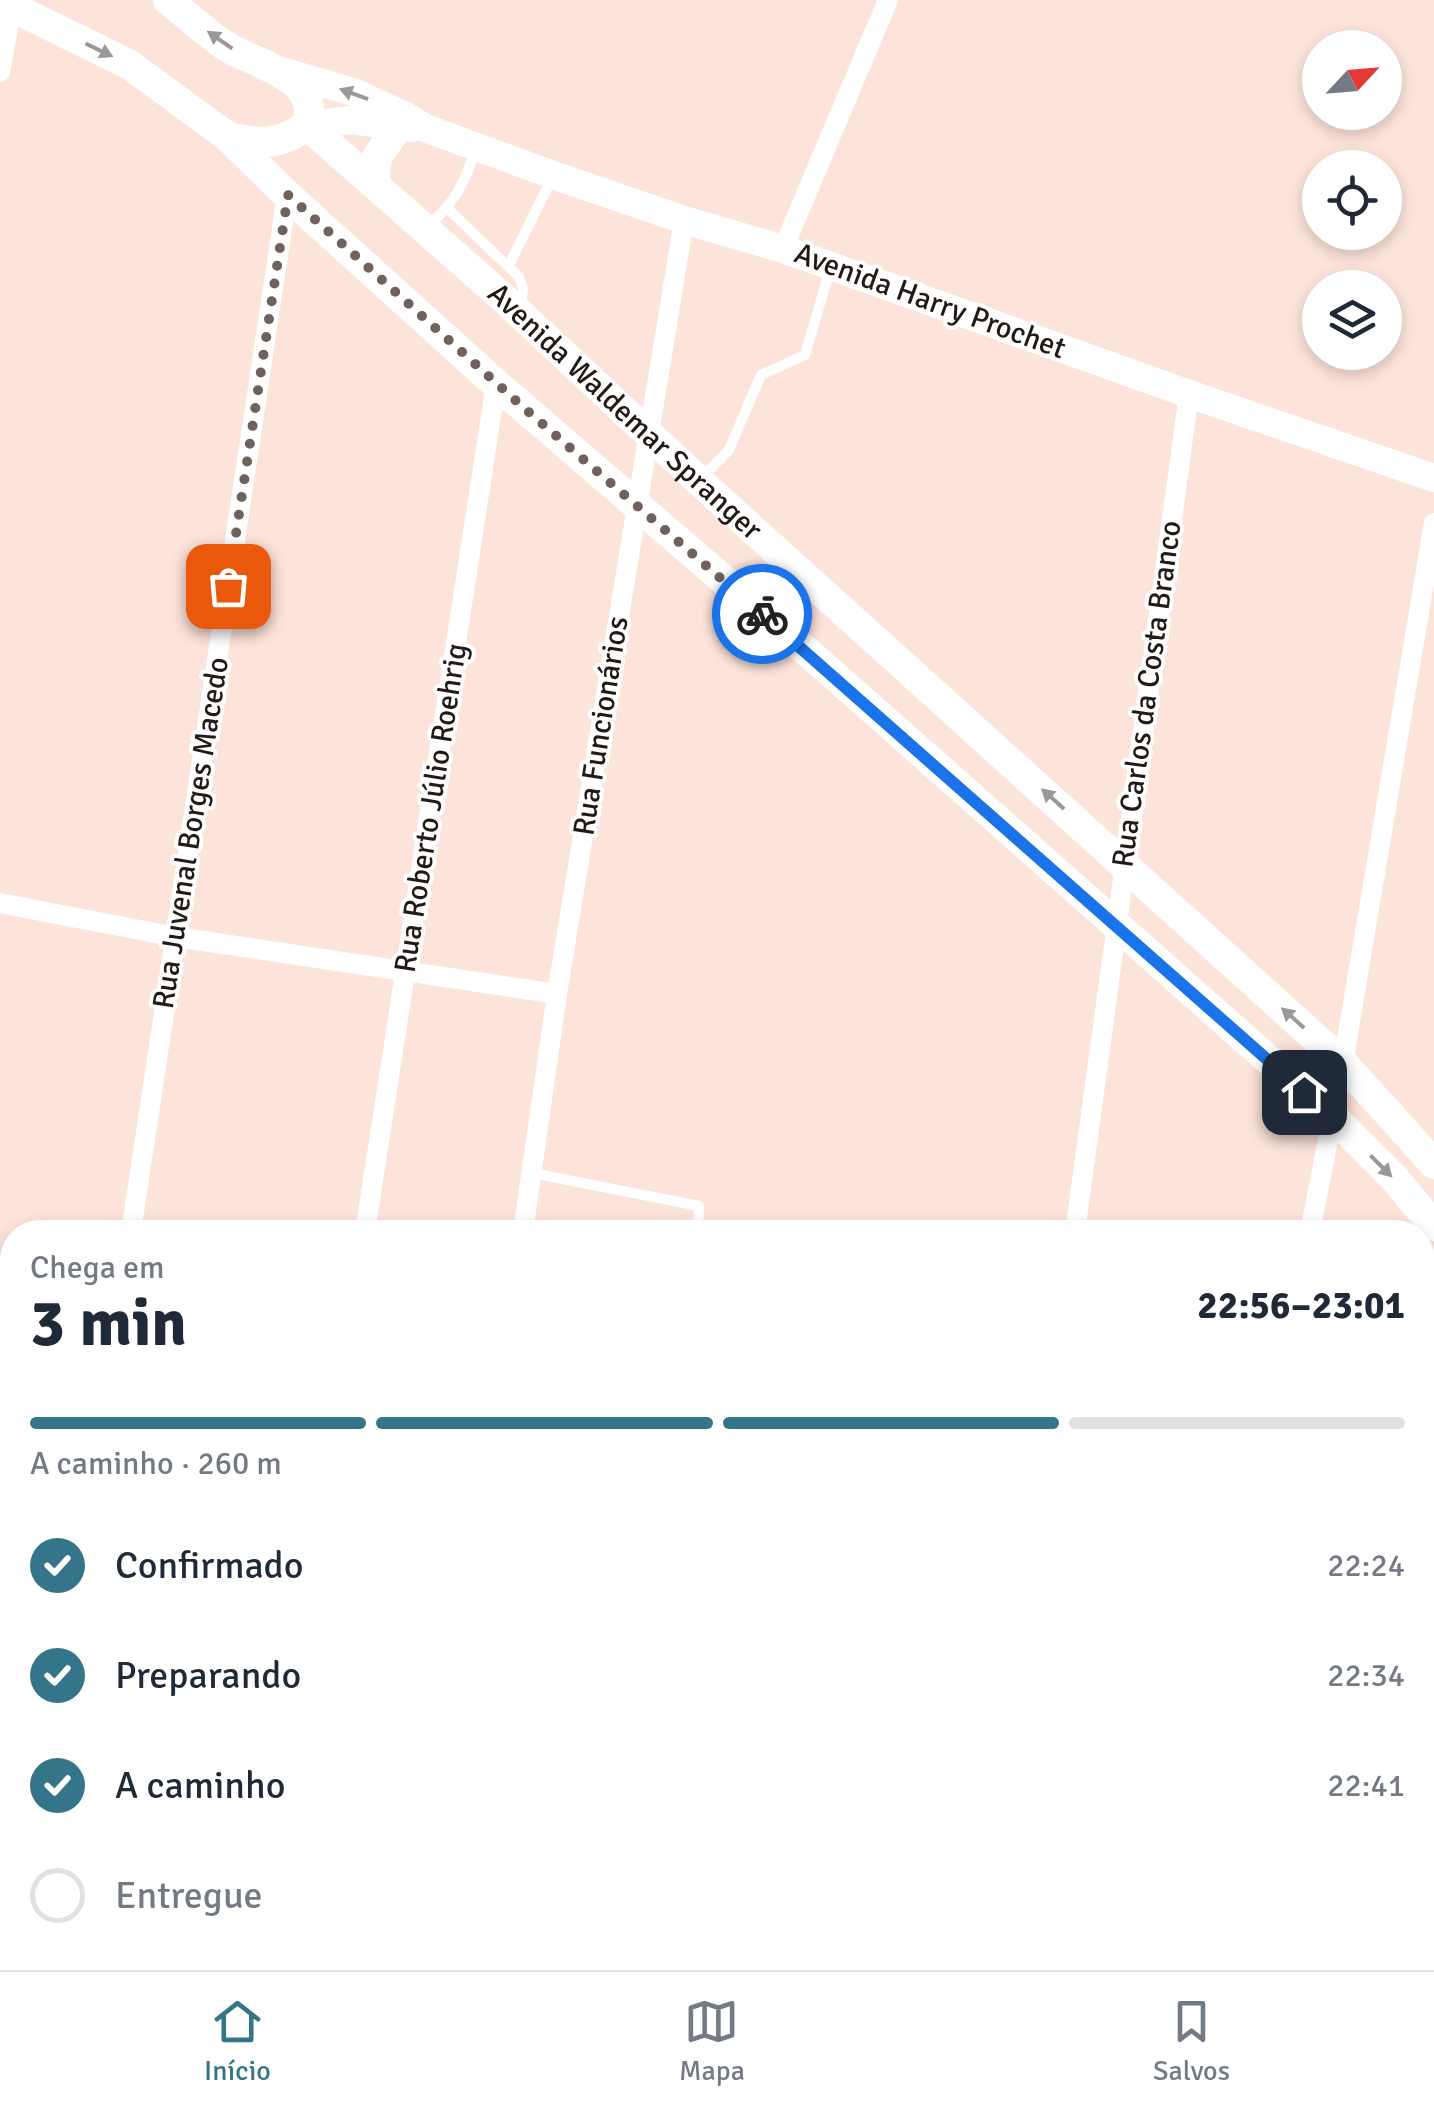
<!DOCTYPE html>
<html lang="pt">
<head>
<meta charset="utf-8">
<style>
  body { margin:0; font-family:Signika,sans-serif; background:#f2f2f3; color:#1f2937; height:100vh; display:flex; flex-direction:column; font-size:38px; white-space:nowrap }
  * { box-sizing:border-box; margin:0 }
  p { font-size:32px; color:#747a83 }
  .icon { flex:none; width:55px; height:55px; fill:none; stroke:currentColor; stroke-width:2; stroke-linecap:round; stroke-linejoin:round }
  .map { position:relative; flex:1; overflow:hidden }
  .panel { position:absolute; left:0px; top:1220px; width:1435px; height:750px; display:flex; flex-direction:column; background:#fff; border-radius:40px 40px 0 0; box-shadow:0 5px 15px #0003 }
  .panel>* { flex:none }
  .needle { width:65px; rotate:64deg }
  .controls { position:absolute; left:1302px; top:30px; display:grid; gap:20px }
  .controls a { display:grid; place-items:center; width:100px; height:100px; border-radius:50%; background:#fff; box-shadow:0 5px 15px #0003; font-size:50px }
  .pin { position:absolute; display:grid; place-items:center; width:85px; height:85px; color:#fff; margin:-42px; border-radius:20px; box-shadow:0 5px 15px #0006 }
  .courier { position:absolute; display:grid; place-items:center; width:100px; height:100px; margin:-50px; border:8px solid #1a73e8; border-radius:50%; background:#fff; color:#222; box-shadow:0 2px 12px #0007 }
  .headline em { font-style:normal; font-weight:700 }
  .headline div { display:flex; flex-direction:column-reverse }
  .headline { display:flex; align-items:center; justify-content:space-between; height:170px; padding:0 30px }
  h1 { font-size:65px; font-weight:700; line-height:75px }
  .bar { display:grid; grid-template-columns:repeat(4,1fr); gap:15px 10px; align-content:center; height:120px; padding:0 30px }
  .bar i { height:12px; border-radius:8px; background:#e0e1e3 }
  .bar .selected { background:#357589 }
  .bar p { grid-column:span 4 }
  ol { padding:0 30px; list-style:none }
  li { display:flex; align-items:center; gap:30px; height:110px }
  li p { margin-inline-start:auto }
  li .icon { padding:10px; border-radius:50%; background:#357589; color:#fff; stroke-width:4 }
  li:last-child { color:#747a83 }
  li i { width:55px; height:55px; border:5px solid #e0e1e3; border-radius:50% }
  .tab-bar { display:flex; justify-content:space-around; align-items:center; height:140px; border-top:2px solid #e0e1e3; background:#fff; font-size:28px; color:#747a83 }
  .tab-bar a { display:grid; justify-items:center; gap:5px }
  .tab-bar .selected { color:#357589 }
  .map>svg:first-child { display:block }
</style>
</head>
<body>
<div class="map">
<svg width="1434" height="1970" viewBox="0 0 1434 1970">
  <rect width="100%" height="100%" fill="#fde4db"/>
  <polygon fill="#dea793" points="1434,1504 1434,1970 1215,1970 1215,1958 1422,1958 1422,1509"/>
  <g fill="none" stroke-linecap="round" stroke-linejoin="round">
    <g stroke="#986f60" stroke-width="5">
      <polyline points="1422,1913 1434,1905"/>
      <polyline points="1359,1970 1367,1958"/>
    </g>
    <g stroke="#fff" stroke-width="10">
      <polyline points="448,209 519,277 523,289 521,306"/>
      <path d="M 429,225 C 456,202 466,180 476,147"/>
      <polyline points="509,265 553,176"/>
      <polyline points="700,479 729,450 761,375 805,355 831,266"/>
      <polyline points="532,1173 699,1206 698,1232"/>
      <polyline points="606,1970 608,1958"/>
    </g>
    <g stroke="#fff" stroke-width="20">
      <polyline points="0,72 12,7"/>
      <polyline points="783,249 888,0"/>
      <polyline points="0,903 176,937 557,994"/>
      <polyline points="131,1232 287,195"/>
      <polyline points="365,1232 496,384"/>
      <polyline points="523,1232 557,994 684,220"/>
      <polyline points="1075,1232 1189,394"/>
      <polyline points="1310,1232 1343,1063 1434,523"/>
      <polyline points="1422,1470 1434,1466"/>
      <polyline points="0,1787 12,1788"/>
      <polyline points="20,1970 22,1958"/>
      <polyline points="251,1970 253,1958"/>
      <polyline points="417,1970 419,1958"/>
      <polyline points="976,1970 978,1958"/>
    </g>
    <g stroke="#fff" stroke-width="28">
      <polyline points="278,70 353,92 404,115 425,128 553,175 684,220 783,249 1189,394 1434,478"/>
      <polyline points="307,125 351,120 413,128"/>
    </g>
    <g stroke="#fff" stroke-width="30">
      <polyline points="9,0 12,7 130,65 228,137 287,195 496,384 819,662 1331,1115 1395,1179 1434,1226"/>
      <path d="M 168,0 C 187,15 205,32 224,45 C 254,65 321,75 307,125"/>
      <path id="s1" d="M 307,125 L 502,297 L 698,480 L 1343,1063 L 1434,1164"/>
      <path d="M 228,137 C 259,144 281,146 307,125"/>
      <polyline points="374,184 377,157 398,127"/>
    </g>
  </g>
  <defs><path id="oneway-solid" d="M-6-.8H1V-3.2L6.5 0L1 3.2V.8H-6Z" transform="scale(2.5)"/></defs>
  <g fill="#9c9896">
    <use href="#oneway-solid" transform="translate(220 40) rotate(-145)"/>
    <use href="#oneway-solid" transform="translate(99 50) rotate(26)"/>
    <use href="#oneway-solid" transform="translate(354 94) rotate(-160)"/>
    <use href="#oneway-solid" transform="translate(1053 799) rotate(-138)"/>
    <use href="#oneway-solid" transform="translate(1293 1018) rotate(-138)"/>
    <use href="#oneway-solid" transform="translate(1381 1166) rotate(45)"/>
  </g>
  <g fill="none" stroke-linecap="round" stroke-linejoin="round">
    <polyline stroke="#6f615b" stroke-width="10" stroke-dasharray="0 18" points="228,586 288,195 524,408 762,614"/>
    <polyline stroke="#1a73e8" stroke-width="12" points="762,614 1304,1092"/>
  </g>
  <g text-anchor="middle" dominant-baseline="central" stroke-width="8" stroke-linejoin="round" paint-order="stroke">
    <g font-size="30" fill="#221a16" stroke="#fff">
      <text transform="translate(930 301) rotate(20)">Avenida Harry Prochet</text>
      <text stroke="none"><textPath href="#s1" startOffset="428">Avenida Waldemar Spranger</textPath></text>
      <text transform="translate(1147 694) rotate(-82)">Rua Carlos da Costa Branco</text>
      <text transform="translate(601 726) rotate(-81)">Rua Funcionários</text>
      <text transform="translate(431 808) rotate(-81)">Rua Roberto Júlio Roehrig</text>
      <text transform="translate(191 833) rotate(-81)">Rua Juvenal Borges Macedo</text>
    </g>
  </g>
</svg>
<div class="controls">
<a><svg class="needle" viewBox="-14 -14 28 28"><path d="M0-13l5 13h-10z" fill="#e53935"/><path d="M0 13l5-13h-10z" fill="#747a83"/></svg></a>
<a><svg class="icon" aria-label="locate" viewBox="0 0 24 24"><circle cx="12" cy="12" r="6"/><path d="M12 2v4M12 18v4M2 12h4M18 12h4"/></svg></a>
<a><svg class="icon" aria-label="layers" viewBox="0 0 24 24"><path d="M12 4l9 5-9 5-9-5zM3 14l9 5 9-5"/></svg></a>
</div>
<div class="pin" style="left:228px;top:586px;background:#ea580c"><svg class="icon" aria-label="bag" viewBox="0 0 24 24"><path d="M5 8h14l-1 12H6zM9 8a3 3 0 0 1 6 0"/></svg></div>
<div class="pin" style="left:1304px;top:1092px;background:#1f2937"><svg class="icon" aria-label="home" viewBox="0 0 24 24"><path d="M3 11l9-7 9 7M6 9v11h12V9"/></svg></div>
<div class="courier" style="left:762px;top:614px"><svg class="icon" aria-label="bike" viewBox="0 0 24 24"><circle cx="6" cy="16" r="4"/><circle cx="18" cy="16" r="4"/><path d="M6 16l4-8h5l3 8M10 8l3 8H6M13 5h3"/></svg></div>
<section class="panel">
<div class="headline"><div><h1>3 min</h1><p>Chega em</p></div><em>22:56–23:01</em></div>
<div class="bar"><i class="selected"></i><i class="selected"></i><i class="selected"></i><i></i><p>A caminho · 260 m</p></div>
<ol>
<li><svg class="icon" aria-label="check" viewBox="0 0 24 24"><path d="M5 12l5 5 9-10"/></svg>Confirmado<p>22:24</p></li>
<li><svg class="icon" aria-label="check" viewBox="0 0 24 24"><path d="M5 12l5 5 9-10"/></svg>Preparando<p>22:34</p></li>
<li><svg class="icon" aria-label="check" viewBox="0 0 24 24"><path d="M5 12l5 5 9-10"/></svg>A caminho<p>22:41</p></li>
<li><i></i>Entregue</li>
</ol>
</section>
</div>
<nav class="tab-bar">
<a class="selected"><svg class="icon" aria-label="home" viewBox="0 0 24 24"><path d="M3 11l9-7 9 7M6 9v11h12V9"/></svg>Início</a>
<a><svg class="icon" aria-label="map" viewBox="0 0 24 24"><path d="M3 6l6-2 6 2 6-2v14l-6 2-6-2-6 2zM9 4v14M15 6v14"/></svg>Mapa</a>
<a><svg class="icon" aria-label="saved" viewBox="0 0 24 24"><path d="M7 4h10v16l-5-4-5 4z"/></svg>Salvos</a>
</nav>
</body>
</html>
